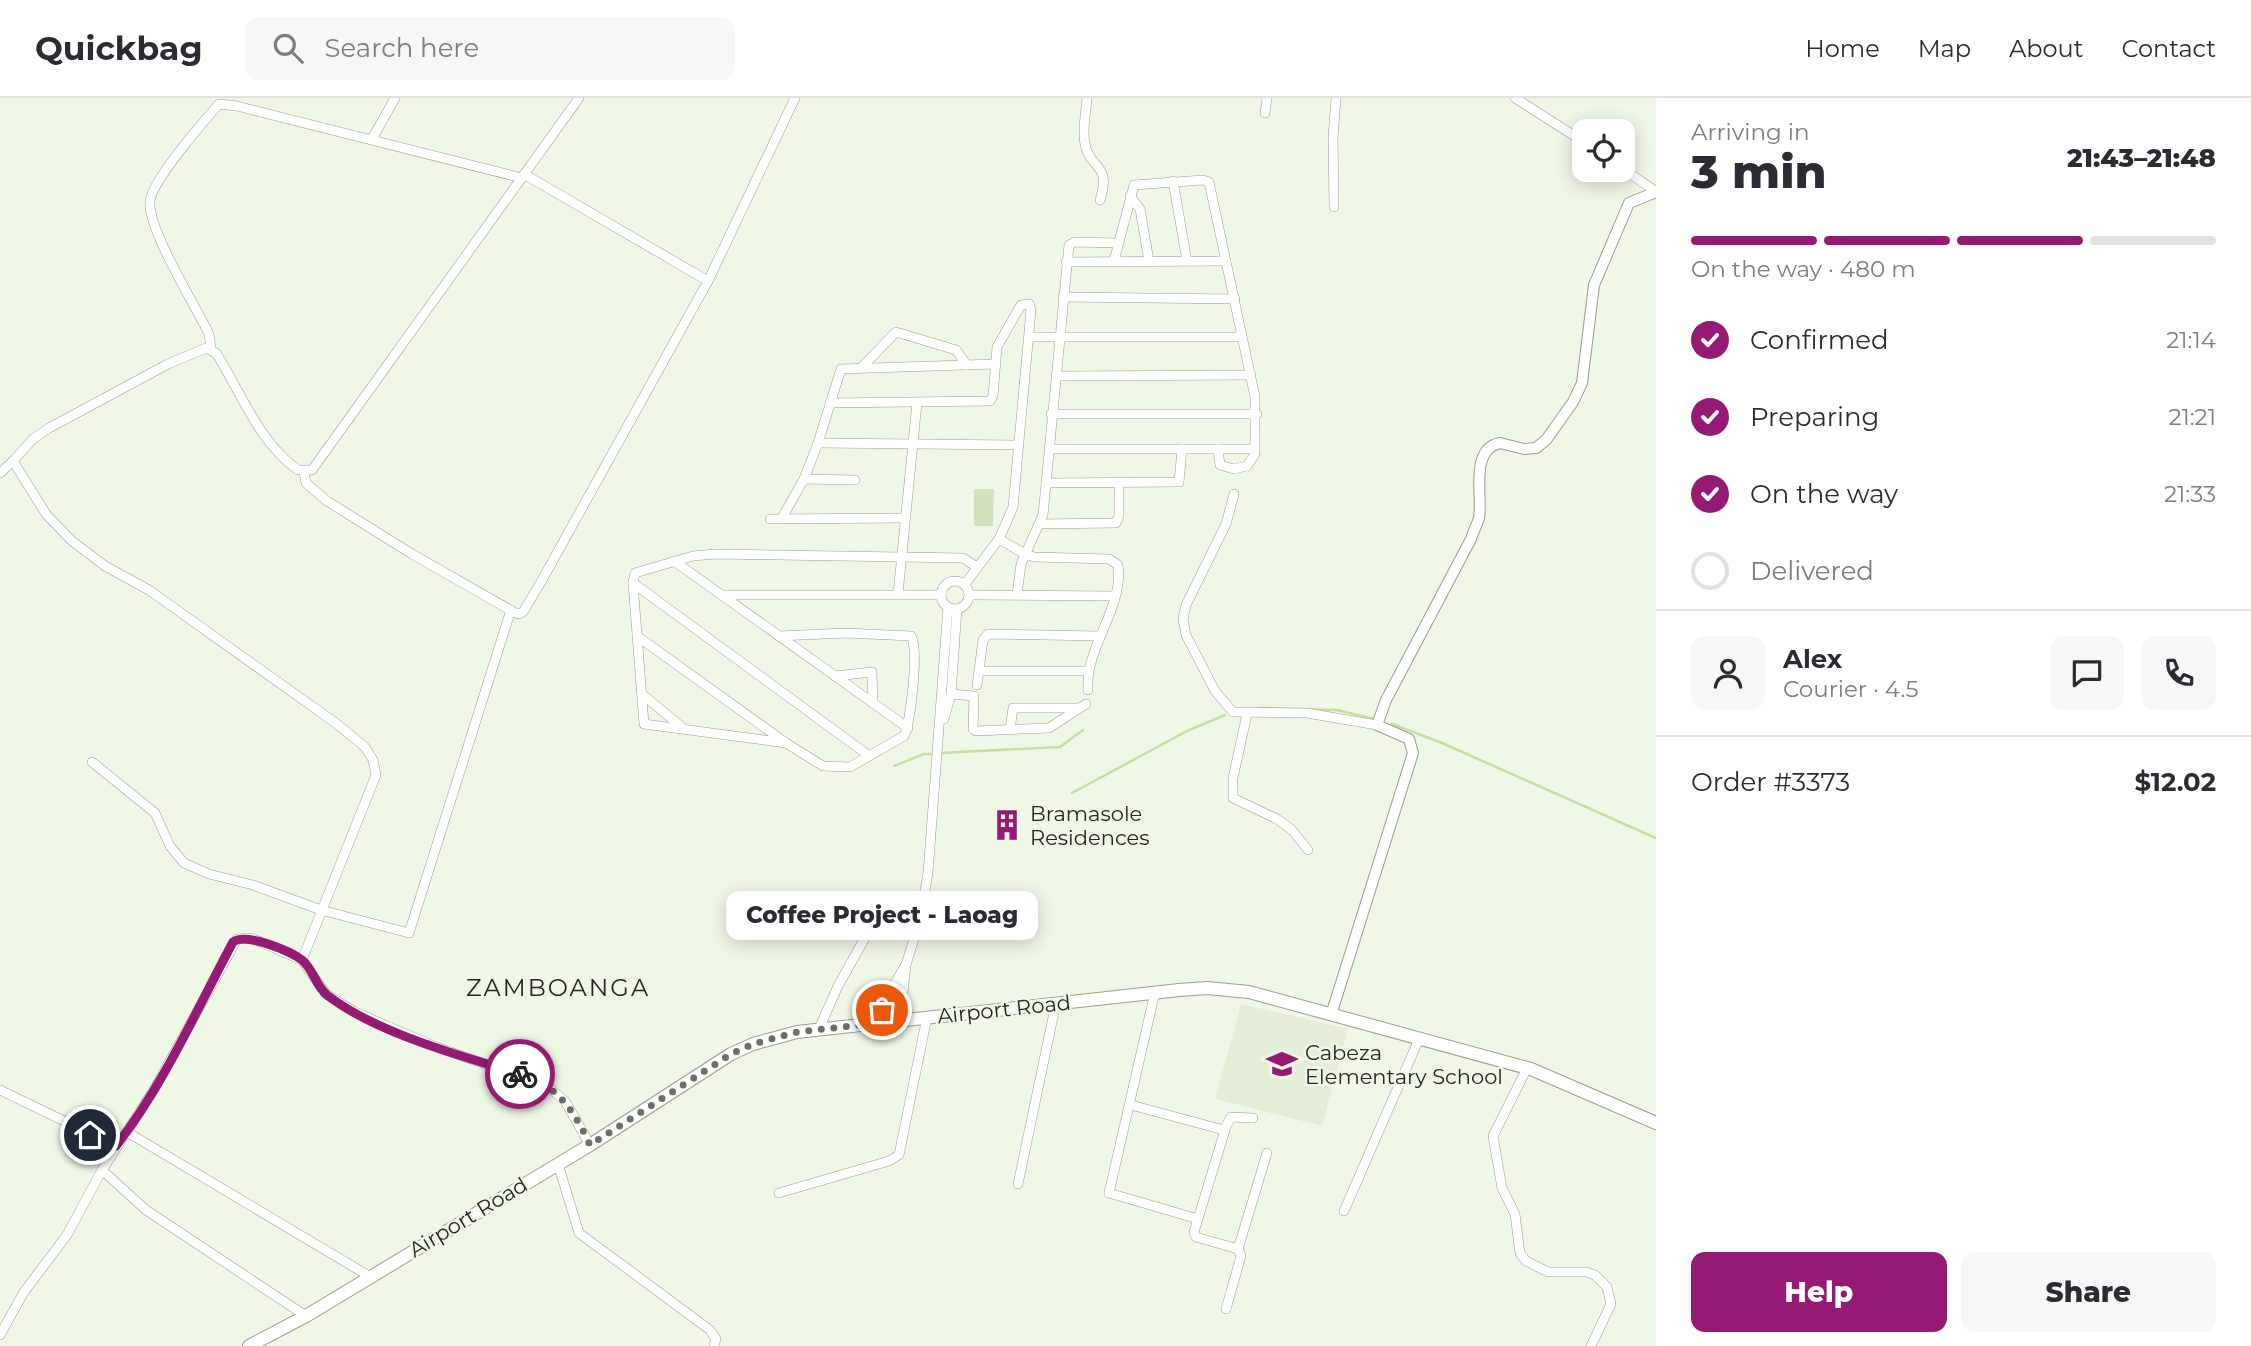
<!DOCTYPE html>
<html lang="en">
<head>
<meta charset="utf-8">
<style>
  body { margin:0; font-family:Montserrat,sans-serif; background:#f7f7f7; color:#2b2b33; height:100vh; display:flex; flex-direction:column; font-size:26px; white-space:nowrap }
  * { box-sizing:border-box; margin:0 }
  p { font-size:23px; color:#7c7c81 }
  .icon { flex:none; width:38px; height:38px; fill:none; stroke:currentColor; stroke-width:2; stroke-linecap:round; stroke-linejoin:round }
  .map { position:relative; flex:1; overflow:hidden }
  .side { display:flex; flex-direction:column; background:#fff; width:595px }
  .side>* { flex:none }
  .fabs { position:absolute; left:1572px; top:21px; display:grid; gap:14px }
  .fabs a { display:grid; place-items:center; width:63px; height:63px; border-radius:14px; background:#fff; box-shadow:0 4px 18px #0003; font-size:35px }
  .pin { position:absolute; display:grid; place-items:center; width:60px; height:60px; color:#fff; margin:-30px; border:4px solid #fff; border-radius:50%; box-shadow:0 2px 7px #0007 }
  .courier { position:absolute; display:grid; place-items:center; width:70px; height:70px; margin:-35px; border:5px solid #951a74; border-radius:50%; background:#fff; color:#222; box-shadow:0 2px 9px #0007 }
  .bubble { position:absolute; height:49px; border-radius:14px; background:#fff; box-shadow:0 4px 18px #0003; font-size:23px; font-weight:800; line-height:49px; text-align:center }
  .headline em { font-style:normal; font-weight:800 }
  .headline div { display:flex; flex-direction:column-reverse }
  .headline { display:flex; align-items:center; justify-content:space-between; height:119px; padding:0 35px }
  h1 { font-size:46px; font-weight:800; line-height:52px }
  .bar { display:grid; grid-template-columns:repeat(4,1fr); gap:10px 7px; align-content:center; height:84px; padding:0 35px }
  .bar i { height:9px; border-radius:5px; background:#e1e1e2 }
  .bar .current { background:#951a74 }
  .bar p { grid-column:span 4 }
  .line { display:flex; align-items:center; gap:18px; padding:0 35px; border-top:2px solid #e1e1e2 }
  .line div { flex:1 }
  .round { display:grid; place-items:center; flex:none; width:74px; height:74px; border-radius:14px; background:#f7f7f7 }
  ol { padding:0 35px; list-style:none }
  li { display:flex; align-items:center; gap:21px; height:77px }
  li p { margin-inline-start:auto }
  li .icon { padding:7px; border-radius:50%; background:#951a74; color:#fff; stroke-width:4 }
  li:last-child { color:#7c7c81 }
  li i { width:38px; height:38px; border:4px solid #e1e1e2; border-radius:50% }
  .primary-button { display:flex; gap:14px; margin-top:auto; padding:14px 35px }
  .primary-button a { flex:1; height:80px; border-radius:14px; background:#951a74; color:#fff; font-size:28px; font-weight:800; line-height:80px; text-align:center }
  .primary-button a+a { background:#f7f7f7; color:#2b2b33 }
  header { display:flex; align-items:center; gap:42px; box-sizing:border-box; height:98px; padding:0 35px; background:#fff; border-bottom:2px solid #e1e1e2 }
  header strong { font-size:33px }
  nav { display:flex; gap:38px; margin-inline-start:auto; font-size:24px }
  .search { width:490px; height:63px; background:#f7f7f7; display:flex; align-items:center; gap:18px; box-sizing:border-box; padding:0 24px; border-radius:14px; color:#7c7c81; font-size:26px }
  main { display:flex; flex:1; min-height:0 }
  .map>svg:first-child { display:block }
</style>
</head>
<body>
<header>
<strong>Quickbag</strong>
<div class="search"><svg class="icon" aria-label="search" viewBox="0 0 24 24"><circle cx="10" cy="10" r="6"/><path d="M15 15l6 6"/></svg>Search here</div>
<nav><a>Home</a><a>Map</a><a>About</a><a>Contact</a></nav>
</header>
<main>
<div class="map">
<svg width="1656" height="1248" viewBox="0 0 1656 1248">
  <rect width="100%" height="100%" fill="#eff7e7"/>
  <polygon fill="#e4eed7" points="1241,906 1348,931 1322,1028 1215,1001"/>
  <polygon fill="#d1e2bb" points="974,391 994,391 993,428 974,428"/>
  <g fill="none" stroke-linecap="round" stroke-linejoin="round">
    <g stroke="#c3df9d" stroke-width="2.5">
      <polyline points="1259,610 1337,612 1374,621"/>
      <polyline points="1392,626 1442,645 1656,740"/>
      <polyline points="941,655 1060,649 1083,632"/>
      <polyline points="894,668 924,656 934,656"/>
      <polyline points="1072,695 1187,633 1225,617"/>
    </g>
    <defs>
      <g id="minor">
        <path d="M 1087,0 C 1086,14 1082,32 1085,46 C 1090,72 1112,65 1100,102"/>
        <polyline points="1515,0 1584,44"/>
        <polyline points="1265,15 1267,0"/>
        <polyline points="372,41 395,0"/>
        <polyline points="1622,70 1655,93"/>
        <polyline points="524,76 708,183 795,0"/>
        <polyline points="1173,83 1187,163"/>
        <polyline points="1130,98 1140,111 1149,163"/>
        <polyline points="1334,109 1333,40 1336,0"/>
        <polyline points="1114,163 1134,87 1203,82 1209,84 1255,299 1255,356 1247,368 1234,371 1220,367 1218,351"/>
        <polyline points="1066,164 1226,163"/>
        <polyline points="1063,199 1235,201"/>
        <polyline points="1029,239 1242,239"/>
        <path d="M 211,250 L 209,236 C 195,207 147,130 150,103 C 152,83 204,23 219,6 L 237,8 L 522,80"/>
        <polyline points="862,269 896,234 956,252 967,267"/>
        <polyline points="1056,278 1251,277"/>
        <polyline points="830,305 990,303 993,298 997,249 1021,207 1029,206 1031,212 1013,409 999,441 965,486"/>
        <polyline points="1051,316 1257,316"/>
        <polyline points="818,345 1019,347"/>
        <polyline points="1049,351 1255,351"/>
        <polyline points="304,374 306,385 327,403 412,456 512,513"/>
        <polyline points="0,375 13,363"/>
        <polyline points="804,381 855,382"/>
        <polyline points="1046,385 1179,384 1182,351"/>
        <polyline points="1234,396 1226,426 1186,507 1183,521 1186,537 1215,593 1233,614 1307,615 1377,627"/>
        <polyline points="782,420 804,381 818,345 841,271 995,266"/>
        <polyline points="770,421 904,420"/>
        <polyline points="1040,426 1116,425 1119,418 1119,385"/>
        <path d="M 999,441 L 1025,456 L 1034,459 L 1109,461 L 1118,467 C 1124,511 1085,548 1088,592"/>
        <polyline points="674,463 908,630"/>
        <circle cx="955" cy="497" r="14"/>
        <polyline points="633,485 868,657"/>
        <polyline points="898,496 917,305"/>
        <polyline points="722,497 941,497"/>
        <polyline points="970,497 1115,498"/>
        <polyline points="1017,497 1021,466 1043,417 1069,147 1075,144 1117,145"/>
        <path d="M 637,538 L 786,645 L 823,668 L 850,669 L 904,638 C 911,624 919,549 911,538 L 846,535 L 779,538"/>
        <polyline points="980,573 1087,573"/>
        <polyline points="835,578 872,574 873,605"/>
        <polyline points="977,587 983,542 988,536 1099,538"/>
        <polyline points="642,596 683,630"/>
        <polyline points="951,596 974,598 973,631 976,633 1049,630 1086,606"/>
        <polyline points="1247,616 1233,680 1233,700 1277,721 1292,732 1308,752"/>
        <polyline points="944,621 951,596 957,511"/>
        <polyline points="1010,632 1013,610 1080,610"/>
        <polyline points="786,645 644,626 633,485 635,475 693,458 715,456 963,460 977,469"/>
        <polyline points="92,664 155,715 170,748 184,765 209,776 253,787 321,812 409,835 509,518 512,513 518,516 523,514 541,484 708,183"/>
        <path d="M 302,862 L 376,677 L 373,662 L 365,649 L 337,626 L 149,492 L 105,468 L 72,443 L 46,416 L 13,363 L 33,341 L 49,330 L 168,266 L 206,250 L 216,255 C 241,294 259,345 298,372 L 312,372 L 579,0"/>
        <polyline points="1155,894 1109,1095 1198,1121"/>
        <polyline points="900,922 906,867 920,821 928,775 948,509"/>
        <polyline points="878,925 887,898 905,868"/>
        <polyline points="819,931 838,888 871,829 871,824 853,810"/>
        <polyline points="1527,970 1493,1038 1502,1090 1515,1116 1520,1155 1526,1163 1548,1174 1586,1174 1595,1177 1607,1189 1611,1206 1591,1248"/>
        <polyline points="0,992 116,1048"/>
        <polyline points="1131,1007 1224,1032 1231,1019 1253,1020"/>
        <polyline points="1225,1032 1194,1134 1196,1139 1238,1151"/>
        <polyline points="127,1034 369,1178"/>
        <polyline points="558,1066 579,1135 710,1232 716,1241 714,1248"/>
        <polyline points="102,1072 146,1112 306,1218"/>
        <polyline points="1018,1086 1056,905"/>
        <polyline points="779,1095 889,1063 899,1057 927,919"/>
        <polyline points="1344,1113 1419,941"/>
        <polyline points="1226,1211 1241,1158 1238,1151 1267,1055"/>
        <polyline points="0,1237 24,1194 67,1137 102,1072 155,990 237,841 251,840 302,862 326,896 355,914 436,949 546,987 565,1003 590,1047"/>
      </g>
      <path id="tertiary" d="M 1331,917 L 1413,655 L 1409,641 L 1377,627 L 1386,602 L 1471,441 C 1473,434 1477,427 1479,420 C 1483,399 1469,351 1500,345 L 1524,351 L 1536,350 L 1546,342 L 1573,304 L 1582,285 L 1594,187 L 1629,105 L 1656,94"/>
      <polyline id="secondary" points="249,1248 306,1218 590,1047 731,956 753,946 797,934 1179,892 1207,890 1249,894 1531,971 1656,1025"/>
    </defs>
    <use href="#minor" stroke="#979d8f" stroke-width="10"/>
    <use href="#tertiary" stroke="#979d8f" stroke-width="12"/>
    <use href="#secondary" stroke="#979d8f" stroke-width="14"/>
    <use href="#minor" stroke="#fff" stroke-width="9"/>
    <use href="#tertiary" stroke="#fff" stroke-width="10"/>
    <use href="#secondary" stroke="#fff" stroke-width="12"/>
  </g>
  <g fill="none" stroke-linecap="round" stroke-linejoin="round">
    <path stroke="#6c7067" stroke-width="7" stroke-dasharray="0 12.6" d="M 520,976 C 558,987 574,1013 590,1047 L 731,956 L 753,946 L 797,934 L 878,925 L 882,912"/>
    <path stroke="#951a74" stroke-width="9" d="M 90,1037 L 116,1048 C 164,986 196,913 233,844 C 245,834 290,853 302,862 C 313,871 316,888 327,897 C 376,935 461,958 520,976"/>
  </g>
  <defs>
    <symbol id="building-bare" viewBox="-9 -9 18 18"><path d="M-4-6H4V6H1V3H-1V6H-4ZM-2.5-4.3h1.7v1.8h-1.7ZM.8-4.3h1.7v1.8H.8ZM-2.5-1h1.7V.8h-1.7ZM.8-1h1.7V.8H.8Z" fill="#951a74" stroke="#eff7e7" stroke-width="2.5" paint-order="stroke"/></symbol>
    <symbol id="school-bare" viewBox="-9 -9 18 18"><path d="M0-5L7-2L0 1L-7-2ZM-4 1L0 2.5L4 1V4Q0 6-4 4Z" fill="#951a74" stroke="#eff7e7" stroke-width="2.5" paint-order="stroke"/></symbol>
  </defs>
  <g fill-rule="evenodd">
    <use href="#building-bare" x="985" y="705" width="44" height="44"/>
    <use href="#school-bare" x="1260" y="944" width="44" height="44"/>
  </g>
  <g text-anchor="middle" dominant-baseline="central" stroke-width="5" stroke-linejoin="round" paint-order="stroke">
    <g font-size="21" fill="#252722" stroke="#eff7e7" text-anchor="start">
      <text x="1030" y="715">Bramasole<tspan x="1030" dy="24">Residences</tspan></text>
      <text x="1305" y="954">Cabeza<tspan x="1305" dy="24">Elementary School</tspan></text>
    </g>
    <g font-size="21" fill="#252722" stroke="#eff7e7">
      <text transform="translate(1004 911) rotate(-6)">Airport Road</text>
      <text transform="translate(468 1119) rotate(-31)">Airport Road</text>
    </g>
    <g font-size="24" letter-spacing="2" fill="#252722" stroke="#eff7e7">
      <text x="558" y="889">ZAMBOANGA</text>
    </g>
  </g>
</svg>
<div class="fabs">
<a><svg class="icon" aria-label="locate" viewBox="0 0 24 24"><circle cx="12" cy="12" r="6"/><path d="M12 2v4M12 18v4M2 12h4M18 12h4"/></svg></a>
</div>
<div class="pin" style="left:882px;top:912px;background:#ea580c"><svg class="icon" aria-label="bag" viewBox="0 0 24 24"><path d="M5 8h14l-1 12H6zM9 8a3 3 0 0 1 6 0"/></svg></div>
<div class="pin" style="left:90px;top:1037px;background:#1f2937"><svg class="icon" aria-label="home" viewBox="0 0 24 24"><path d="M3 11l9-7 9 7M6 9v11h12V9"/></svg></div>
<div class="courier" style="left:520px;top:976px"><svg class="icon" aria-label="bike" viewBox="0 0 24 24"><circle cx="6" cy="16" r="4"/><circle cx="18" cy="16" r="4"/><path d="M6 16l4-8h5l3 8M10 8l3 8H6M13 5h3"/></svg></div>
<div class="bubble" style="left:726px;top:793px;width:312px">Coffee Project - Laoag</div>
</div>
<section class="side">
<div class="headline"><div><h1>3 min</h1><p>Arriving in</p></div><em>21:43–21:48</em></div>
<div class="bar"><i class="current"></i><i class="current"></i><i class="current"></i><i></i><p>On the way · 480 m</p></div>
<ol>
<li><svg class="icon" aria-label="check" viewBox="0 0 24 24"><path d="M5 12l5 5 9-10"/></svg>Confirmed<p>21:14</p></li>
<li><svg class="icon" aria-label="check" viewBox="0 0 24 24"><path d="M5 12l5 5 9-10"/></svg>Preparing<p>21:21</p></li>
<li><svg class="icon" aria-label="check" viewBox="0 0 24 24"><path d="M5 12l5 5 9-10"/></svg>On the way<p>21:33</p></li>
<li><i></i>Delivered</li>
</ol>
<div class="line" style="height:126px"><a class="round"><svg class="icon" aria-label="person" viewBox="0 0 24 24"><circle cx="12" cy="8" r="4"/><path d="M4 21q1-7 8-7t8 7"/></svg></a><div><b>Alex</b><p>Courier · 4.5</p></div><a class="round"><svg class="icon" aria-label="chat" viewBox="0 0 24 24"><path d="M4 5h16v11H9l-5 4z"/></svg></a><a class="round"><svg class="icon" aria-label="phone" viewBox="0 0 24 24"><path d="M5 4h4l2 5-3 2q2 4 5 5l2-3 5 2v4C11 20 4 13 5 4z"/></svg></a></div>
<div class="line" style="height:91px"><div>Order #3373</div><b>$12.02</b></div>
<div class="primary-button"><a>Help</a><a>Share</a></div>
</section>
</main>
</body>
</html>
